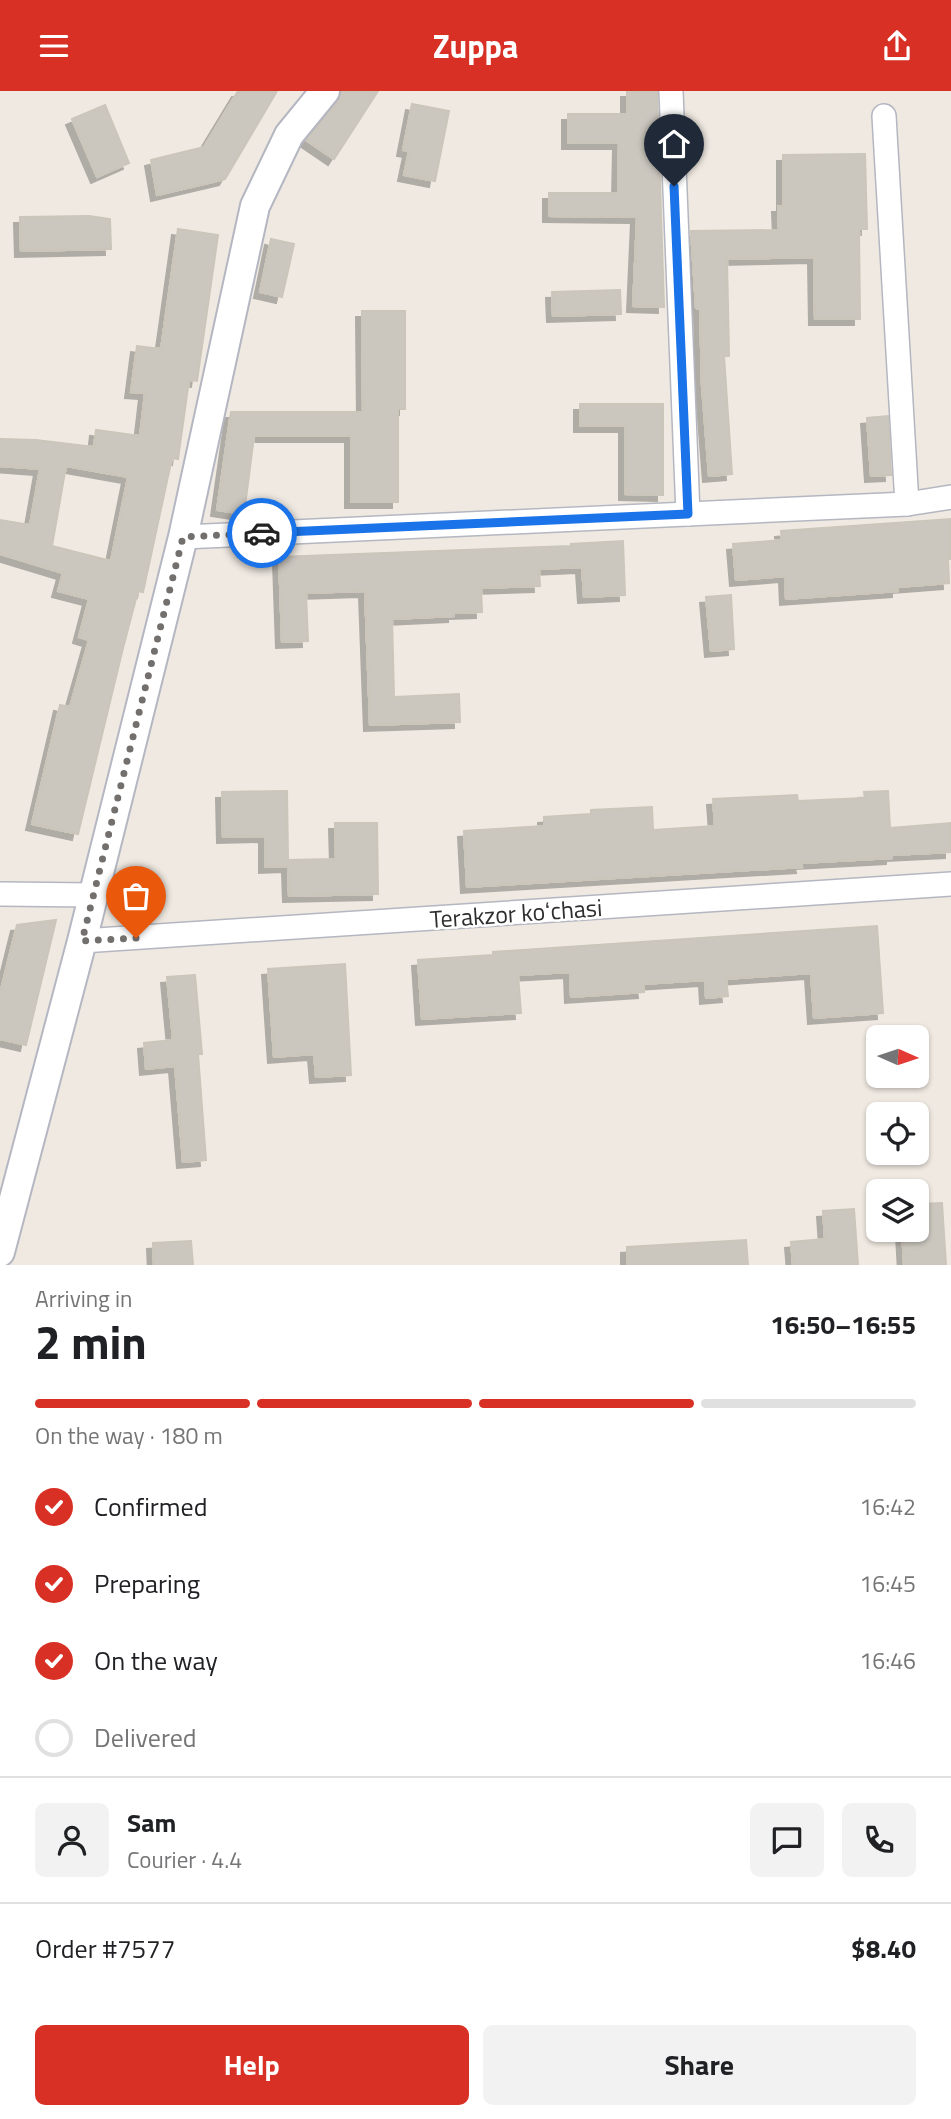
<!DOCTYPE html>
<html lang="en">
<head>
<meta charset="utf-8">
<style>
  body { margin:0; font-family:"Titillium Web",sans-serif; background:#f2f2f2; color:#202124; height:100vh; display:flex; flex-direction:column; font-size:26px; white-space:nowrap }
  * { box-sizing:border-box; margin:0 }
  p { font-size:23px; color:#757577 }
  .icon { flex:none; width:38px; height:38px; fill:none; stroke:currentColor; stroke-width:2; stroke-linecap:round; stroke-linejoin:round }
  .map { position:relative; height:1174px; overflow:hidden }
  .details { display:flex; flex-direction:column; background:#fff; flex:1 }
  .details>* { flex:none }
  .needle { width:46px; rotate:93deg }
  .controls { position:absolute; left:866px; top:934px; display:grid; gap:14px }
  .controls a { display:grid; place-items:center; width:63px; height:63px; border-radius:10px; background:#fff; box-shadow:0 2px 5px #0004; font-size:35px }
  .pin { position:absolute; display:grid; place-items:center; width:60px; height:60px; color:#fff; margin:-72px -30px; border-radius:50% 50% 50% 0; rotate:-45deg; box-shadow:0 0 7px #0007 }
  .pin .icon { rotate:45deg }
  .courier { position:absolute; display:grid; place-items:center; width:70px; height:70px; margin:-35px; border:5px solid #1a73e8; border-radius:50%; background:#fff; color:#222; box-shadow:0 2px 9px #0007 }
  .headline em { font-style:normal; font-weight:700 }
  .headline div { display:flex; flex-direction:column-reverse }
  .headline { display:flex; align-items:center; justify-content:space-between; height:119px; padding:0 35px }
  h1 { font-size:46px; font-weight:700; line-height:52px }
  .bar { display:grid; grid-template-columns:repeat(4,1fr); gap:10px 7px; align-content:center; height:84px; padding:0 35px }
  .bar i { height:9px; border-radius:5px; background:#e0e0e0 }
  .bar .on { background:#d93025 }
  .bar p { grid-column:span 4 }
  .line { display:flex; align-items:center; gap:18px; padding:0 35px; border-top:2px solid #e0e0e0 }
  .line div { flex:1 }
  .round { display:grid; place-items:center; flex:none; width:74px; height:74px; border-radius:10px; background:#f2f2f2 }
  ol { padding:0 35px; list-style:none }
  li { display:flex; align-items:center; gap:21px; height:77px }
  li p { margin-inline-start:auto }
  li .icon { padding:7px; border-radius:50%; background:#d93025; color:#fff; stroke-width:4 }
  li:last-child { color:#757577 }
  li i { width:38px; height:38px; border:4px solid #e0e0e0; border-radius:50% }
  .primary-button { display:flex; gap:14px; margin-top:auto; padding:14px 35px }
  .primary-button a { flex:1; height:80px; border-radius:10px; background:#d93025; color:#fff; font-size:28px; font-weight:700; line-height:80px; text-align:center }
  .primary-button a+a { background:#f2f2f2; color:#202124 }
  header { display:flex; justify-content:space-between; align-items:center; height:91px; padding:0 35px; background:#d93025; color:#fff; font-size:32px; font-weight:700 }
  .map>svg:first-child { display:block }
</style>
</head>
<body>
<header><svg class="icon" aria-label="menu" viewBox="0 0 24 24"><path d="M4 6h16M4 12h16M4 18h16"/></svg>Zuppa<svg class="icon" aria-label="share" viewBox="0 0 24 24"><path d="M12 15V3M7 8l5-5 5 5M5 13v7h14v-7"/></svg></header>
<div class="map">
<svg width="951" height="1174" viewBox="0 0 951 1174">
  <defs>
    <filter id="shadow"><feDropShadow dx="-6" dy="6" stdDeviation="0" flood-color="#0004"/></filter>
  </defs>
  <rect width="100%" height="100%" fill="#efe9e1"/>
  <g fill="#cbc7bf" stroke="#cbc5ba" stroke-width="2" fill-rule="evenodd" filter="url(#shadow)">
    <polygon points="238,0 277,0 225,88 157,104 151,69 204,56"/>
    <polygon points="341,0 378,0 334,68 306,49 338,11"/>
    <polygon points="627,0 657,0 664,216 633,215 637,126 549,125 549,102 618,102 619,52 568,52 568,23 627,23"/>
    <polygon points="412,13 449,20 435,90 404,84 409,60 403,59"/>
    <polygon points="105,14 129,72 97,86 72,28"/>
    <polygon points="865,63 867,138 859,138 860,228 815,228 814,166 727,168 729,265 724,265 732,383 709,385 702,296 700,218 696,217 691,140 779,139 778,115 783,115 783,64"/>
    <polygon points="89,125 110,128 111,158 21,160 20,126"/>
    <path d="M 178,138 L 218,144 L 197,290 L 189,289 L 178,368 L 172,367 L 143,501 L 138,500 L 123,557 L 78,743 L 32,733 L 60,614 L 70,616 L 89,549 L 79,546 L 89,508 L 58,500 L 63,482 L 0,463 L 0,429 L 30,434 L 40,378 L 0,375 L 0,348 L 36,349 L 94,356 L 96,339 L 140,345 L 145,302 L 131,301 L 137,255 L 161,258 ZM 66,375 L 128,386 L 111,470 L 52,455 Z"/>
    <polygon points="271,148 294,153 282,206 260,201"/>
    <polygon points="620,199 621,223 553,225 552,201"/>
    <polygon points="362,220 405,220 405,318 398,318 398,411 351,411 351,345 254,345 244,423 217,419 231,321 363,321"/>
    <polygon points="580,313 663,313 663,404 625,403 625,335 580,335"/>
    <polygon points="888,325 891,384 871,385 867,327"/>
    <polygon points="951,428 951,468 948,468 949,492 898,496 898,500 786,508 785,485 736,489 733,453 782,449 781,440"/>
    <polygon points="623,450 625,504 584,506 582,476 539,478 540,495 481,497 482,521 454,522 454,525 392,528 394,606 459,603 460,631 370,634 365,500 306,502 308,550 282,551 279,466 571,455 571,453"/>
    <polygon points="731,504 734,558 711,560 706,506"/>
    <polygon points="287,700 288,769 336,768 335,732 377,732 378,803 289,805 288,775 265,776 265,745 223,746 222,701"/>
    <polygon points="888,700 890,737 951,732 951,761 892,764 892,767 801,772 802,776 467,796 464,740 544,735 544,726 591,723 591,719 652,716 653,739 715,735 713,708 797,704 798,710 865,707 864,701"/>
    <polygon points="56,829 26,954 0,948 0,903 17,834"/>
    <polygon points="877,835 883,922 814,927 811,882 726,888 728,905 706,907 705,889 643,893 644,901 571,906 570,881 518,884 521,922 422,928 418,869 493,864 493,861"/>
    <polygon points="345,873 351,984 316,986 314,963 274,966 268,878"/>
    <polygon points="195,884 202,963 198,963 206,1069 183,1071 175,975 146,978 144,952 173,949 167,886"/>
    <polygon points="942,1112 946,1174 904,1174 902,1139 917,1139 917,1113"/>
    <polygon points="854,1118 858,1174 793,1174 791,1151 825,1148 823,1120"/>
    <polygon points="746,1149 748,1174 627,1174 627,1156"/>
    <polygon points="191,1150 193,1174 154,1174 153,1152"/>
  </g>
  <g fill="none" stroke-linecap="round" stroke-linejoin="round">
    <defs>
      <g id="minor">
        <polyline points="671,0 688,423"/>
        <polyline points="884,25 907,413"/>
        <polyline points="183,446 907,413 951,406"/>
        <polyline points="0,803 93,804"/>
        <polyline points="82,850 951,793"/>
      </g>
      <polyline id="tertiary" points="0,1161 82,850 183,446 255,115 289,44 325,0"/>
    </defs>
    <use href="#minor" stroke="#b4b7c1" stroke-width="26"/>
    <use href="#tertiary" stroke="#b4b7c1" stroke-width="32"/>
    <use href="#minor" stroke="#fff" stroke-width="23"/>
    <use href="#tertiary" stroke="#fff" stroke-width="28"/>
  </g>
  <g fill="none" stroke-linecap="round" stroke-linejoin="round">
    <polyline stroke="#726f6d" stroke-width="7" stroke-dasharray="0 12.6" points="136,847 82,850 183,446 262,442"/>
    <polyline stroke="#1a73e8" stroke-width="9" points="262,442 688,423 674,95"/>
  </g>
  <g text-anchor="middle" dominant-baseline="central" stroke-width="5" stroke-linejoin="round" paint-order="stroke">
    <g font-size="24" fill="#2e2e2e" stroke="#fff">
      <text transform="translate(516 822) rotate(-4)">Terakzor koʻchasi</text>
    </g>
  </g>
</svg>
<div class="controls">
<a><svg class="needle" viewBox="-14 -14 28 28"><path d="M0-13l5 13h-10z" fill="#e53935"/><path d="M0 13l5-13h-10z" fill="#757577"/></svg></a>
<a><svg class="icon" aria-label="locate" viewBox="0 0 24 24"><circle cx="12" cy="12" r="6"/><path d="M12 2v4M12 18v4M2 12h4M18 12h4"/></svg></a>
<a><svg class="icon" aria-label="layers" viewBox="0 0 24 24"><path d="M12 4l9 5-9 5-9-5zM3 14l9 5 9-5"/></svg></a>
</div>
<div class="pin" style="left:136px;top:847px;background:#ea580c"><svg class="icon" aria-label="bag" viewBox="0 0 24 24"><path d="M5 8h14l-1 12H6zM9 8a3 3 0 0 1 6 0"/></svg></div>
<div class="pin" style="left:674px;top:95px;background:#1f2937"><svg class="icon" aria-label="home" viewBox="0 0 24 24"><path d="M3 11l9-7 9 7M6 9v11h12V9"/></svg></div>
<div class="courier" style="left:262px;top:442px"><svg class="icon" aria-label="car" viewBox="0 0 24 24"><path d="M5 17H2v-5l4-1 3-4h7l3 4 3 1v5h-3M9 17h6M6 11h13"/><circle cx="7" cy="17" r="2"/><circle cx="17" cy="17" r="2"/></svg></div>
</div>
<section class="details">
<div class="headline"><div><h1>2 min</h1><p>Arriving in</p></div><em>16:50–16:55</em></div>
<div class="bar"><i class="on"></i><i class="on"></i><i class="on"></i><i></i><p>On the way · 180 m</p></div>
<ol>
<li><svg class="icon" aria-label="check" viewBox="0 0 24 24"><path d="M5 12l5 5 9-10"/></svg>Confirmed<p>16:42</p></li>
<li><svg class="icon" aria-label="check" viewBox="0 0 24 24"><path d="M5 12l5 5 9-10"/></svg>Preparing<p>16:45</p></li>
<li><svg class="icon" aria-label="check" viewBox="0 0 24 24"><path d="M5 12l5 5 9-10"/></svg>On the way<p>16:46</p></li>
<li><i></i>Delivered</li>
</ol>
<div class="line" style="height:126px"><a class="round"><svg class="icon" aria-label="person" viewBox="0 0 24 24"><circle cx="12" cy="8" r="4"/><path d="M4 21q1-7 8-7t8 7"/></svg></a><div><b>Sam</b><p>Courier · 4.4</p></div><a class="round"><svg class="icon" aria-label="chat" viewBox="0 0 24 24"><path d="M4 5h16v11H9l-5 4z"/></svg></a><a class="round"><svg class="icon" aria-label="phone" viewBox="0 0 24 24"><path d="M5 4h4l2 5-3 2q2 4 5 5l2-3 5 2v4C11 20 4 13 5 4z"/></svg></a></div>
<div class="line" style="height:91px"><div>Order #7577</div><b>$8.40</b></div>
<div class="primary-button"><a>Help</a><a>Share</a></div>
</section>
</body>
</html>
